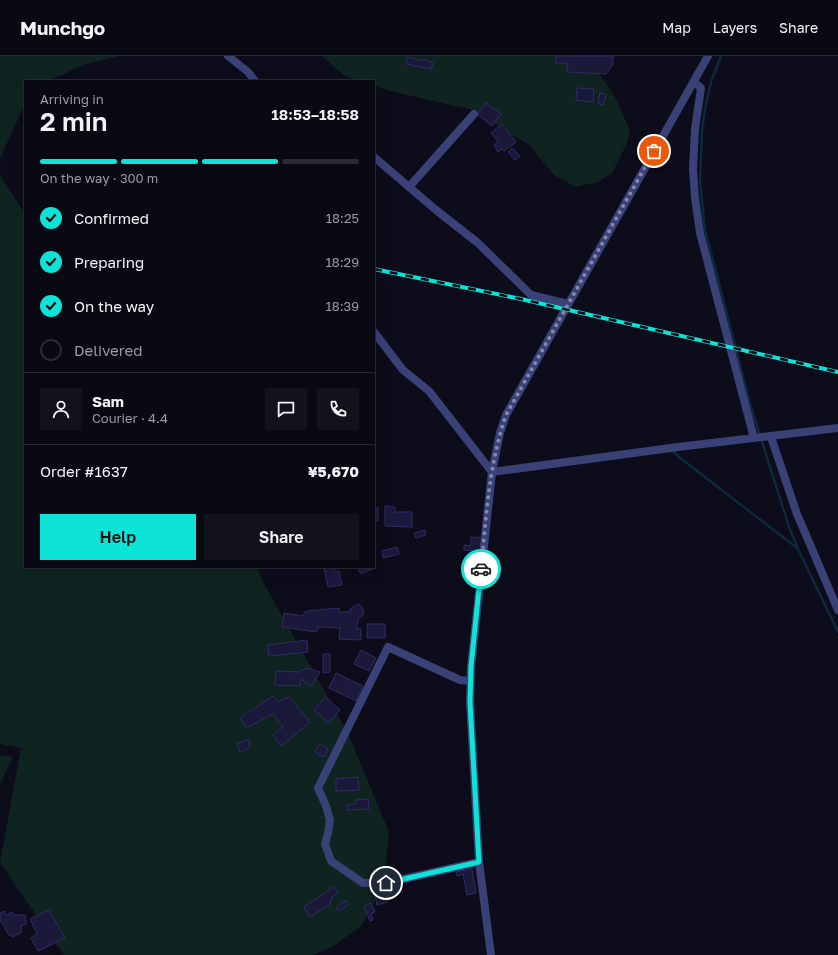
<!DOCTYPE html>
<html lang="en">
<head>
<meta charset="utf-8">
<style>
  body { margin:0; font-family:"Golos Text",sans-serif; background:#12121d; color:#f1f3f6; height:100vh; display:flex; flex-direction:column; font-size:15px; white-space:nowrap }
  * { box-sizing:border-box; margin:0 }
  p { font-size:13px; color:#999aa0 }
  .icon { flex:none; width:22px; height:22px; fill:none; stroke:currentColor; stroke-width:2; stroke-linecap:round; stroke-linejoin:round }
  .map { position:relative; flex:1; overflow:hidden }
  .drawer { position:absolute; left:24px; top:24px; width:351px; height:488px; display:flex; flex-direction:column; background:#090914; border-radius:0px; box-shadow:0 4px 16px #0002,0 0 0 1px #292a34 }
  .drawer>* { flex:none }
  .pin { position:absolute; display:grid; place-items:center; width:34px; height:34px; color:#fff; margin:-17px; border:2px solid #fff; border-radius:50%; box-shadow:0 1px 4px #0007 }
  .courier { position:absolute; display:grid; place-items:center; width:40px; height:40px; margin:-20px; border:3px solid #0de3d6; border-radius:50%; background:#fff; color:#222; box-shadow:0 1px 5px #0007 }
  .headline em { font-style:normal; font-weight:600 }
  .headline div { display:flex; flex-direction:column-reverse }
  .headline { display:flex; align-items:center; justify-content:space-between; height:68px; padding:0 16px }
  h1 { font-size:26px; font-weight:600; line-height:30px }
  .bar { display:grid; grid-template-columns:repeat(4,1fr); gap:6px 4px; align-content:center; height:48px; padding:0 16px }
  .bar i { height:5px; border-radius:3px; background:#292a34 }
  .bar .current { background:#0de3d6 }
  .bar p { grid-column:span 4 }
  .line { display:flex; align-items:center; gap:10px; padding:0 16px; border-top:1px solid #292a34 }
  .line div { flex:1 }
  .round { display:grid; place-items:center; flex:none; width:42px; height:42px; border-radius:0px; background:#12121d }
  ol { padding:0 16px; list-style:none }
  li { display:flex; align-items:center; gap:12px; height:44px }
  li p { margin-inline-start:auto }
  li .icon { padding:4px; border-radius:50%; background:#0de3d6; color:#111; stroke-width:4 }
  li:last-child { color:#999aa0 }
  li i { width:22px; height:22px; border:2px solid #292a34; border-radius:50% }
  .cta { display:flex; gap:8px; margin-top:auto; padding:8px 16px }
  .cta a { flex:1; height:46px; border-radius:0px; background:#0de3d6; color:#111; font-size:16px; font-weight:600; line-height:46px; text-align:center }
  .cta a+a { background:#12121d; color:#f1f3f6 }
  header { display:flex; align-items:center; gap:24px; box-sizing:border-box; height:56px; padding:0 20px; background:#090914; border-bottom:1px solid #292a34 }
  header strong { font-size:19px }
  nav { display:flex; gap:22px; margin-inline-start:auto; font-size:14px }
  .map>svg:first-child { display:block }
</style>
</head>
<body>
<header>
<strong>Munchgo</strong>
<nav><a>Map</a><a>Layers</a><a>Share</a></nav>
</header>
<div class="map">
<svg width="838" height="899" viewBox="0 0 838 899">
  <rect width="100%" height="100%" fill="#0c0c1b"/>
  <g fill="#0f2420">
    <polygon points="0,0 120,0 86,8 48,25 25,25 25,48 0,102"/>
    <path d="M 322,0 L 588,0 L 616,43 L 630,74 L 627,87 L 612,117 L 598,126 L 576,131 L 554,119 L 529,89 L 473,54 L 394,36 L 374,30 L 374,25 C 345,25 343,18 322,0 Z"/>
    <polygon points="0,119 25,158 25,511 257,511 263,526 347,675 389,776 384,828 362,869 332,891 313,899 64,899 0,807 21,692 0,688"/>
    <polygon points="0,700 13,701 0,728"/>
  </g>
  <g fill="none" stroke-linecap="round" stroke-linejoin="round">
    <g stroke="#0e283d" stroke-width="2.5">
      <polyline points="721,0 711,26 705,53 702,75 700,125 705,174 751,351 789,471 798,493 838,576"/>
      <polyline points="674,396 679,401 797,492"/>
    </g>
  </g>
  <g fill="#1a193a" stroke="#2e2c65">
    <polygon points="556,0 613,0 613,8 606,18 567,16 567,7 556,7"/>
    <polygon points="408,1 422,5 424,3 433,7 431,13 406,8"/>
    <polygon points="577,32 594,33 593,46 576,44"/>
    <polygon points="600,37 606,39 603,49 598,47"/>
    <polygon points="486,47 501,58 492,70 477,58"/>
    <polygon points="502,68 516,86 504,95 502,93 498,96 494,89 498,86 491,77"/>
    <polygon points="512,92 520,100 515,104 508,96"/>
    <polygon points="385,450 395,451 395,456 412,456 412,471 385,470"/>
    <rect x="374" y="452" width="4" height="13"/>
    <polygon points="425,474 426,479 416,482 414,477"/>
    <polygon points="471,481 482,482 480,515 471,514 473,495 464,494 464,489 470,490"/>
    <polygon points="397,491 399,498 383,502 382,495"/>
    <polygon points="334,511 335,516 339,515 342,529 328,531 324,512"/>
    <polygon points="357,511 373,511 374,512 361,518"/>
    <polygon points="359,548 364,555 362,560 359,562 356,572 361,573 361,584 339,583 340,572 319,571 316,576 282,571 284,557 302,560 306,555 339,552 340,556 349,556 351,552"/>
    <rect x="367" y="568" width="18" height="14"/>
    <polygon points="307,584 308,596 269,600 268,589"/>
    <polygon points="361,594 376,602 369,615 354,608"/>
    <polygon points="323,598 330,598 330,616 323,617"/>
    <polygon points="307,612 320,616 311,630 301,623 300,630 275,629 276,615 299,616"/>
    <polygon points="336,617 363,630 356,645 329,632"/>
    <polygon points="273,640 278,646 289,641 310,666 281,690 273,679 283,671 273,658 246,672 240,662"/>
    <polygon points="325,641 340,654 329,667 314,654"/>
    <polygon points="249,683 250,692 240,696 237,688"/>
    <polygon points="319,688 328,693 324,701 315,696"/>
    <polygon points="358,721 359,734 336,735 336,723"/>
    <polygon points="368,743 369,753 347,754 347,749 355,748 356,744"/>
    <polygon points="472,813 476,837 467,839 463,818 457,820 456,816"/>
    <polygon points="334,831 338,837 332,841 330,848 310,861 304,851"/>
    <polygon points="384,832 388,846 377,849 374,835"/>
    <polygon points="346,844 348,849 339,855 336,852"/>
    <polygon points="371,847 375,856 371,858 373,864 370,865 364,850"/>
    <polygon points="49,854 65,882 38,895 31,882 37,878 30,863"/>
    <polygon points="4,855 6,859 12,856 14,859 25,859 26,868 21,870 22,876 13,881 8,878 2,866 0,866 0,857"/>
  </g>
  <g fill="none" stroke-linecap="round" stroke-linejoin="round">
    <g stroke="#394177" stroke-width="8">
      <polyline points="228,0 248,16 255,25"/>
      <polyline points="694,26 701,32 695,73 693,113 695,142 700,177 754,382"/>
      <polyline points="374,101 436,154 478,187 531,239 568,248"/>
      <polyline points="409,131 474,58"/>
      <polyline points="374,276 403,314 429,335 492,416 678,391 838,372"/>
      <polyline points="771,381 797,458 838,554"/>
      <polyline points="470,625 460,624 388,591 318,732 326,750 330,764 328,777 325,788 331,805 363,827 386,827 479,806"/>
    </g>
    <polyline stroke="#394177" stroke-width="8" points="491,899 479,806 470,646 471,611 492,416 500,377 506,359 708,0"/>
    <defs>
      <polyline id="rail" points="374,213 521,243 838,316"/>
    </defs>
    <use href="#rail" stroke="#0de3d6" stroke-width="4"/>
    <use href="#rail" stroke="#0c0c1b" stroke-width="2.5" stroke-dasharray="8" stroke-linecap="butt"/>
  </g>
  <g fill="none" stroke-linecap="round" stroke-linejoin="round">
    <path stroke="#8788ad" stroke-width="4" stroke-dasharray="0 7.2" d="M 481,513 C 486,462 489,408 506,359 L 654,95"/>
    <polyline stroke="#0de3d6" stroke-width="5" points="386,827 479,806 470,646 471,611 481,513"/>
  </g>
</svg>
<div class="pin" style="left:654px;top:95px;background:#ea580c"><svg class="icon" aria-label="bag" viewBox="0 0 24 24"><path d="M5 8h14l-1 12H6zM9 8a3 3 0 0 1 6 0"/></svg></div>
<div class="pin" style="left:386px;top:827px;background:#1f2937"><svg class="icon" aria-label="home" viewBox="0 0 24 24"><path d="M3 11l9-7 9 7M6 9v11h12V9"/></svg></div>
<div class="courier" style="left:481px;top:513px"><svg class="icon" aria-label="car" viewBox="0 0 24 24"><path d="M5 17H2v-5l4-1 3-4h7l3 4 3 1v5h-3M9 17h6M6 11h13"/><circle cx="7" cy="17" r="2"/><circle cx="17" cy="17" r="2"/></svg></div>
<section class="drawer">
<div class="headline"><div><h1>2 min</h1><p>Arriving in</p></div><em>18:53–18:58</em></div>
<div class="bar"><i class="current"></i><i class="current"></i><i class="current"></i><i></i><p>On the way · 300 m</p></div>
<ol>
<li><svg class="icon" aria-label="check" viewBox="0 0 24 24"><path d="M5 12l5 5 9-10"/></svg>Confirmed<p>18:25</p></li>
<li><svg class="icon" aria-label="check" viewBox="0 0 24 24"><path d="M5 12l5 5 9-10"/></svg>Preparing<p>18:29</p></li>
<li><svg class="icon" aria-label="check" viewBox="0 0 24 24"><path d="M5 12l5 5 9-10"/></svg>On the way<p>18:39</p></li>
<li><i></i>Delivered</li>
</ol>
<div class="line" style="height:72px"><a class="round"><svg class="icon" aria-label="person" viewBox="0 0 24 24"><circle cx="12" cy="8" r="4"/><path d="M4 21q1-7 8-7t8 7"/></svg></a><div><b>Sam</b><p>Courier · 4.4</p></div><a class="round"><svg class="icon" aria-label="chat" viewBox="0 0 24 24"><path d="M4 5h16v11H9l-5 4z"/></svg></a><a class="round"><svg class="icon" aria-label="phone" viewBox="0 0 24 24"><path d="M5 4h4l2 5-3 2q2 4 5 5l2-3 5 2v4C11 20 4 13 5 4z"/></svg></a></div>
<div class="line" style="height:52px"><div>Order #1637</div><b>¥5,670</b></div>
<div class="cta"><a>Help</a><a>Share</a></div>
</section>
</div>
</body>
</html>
